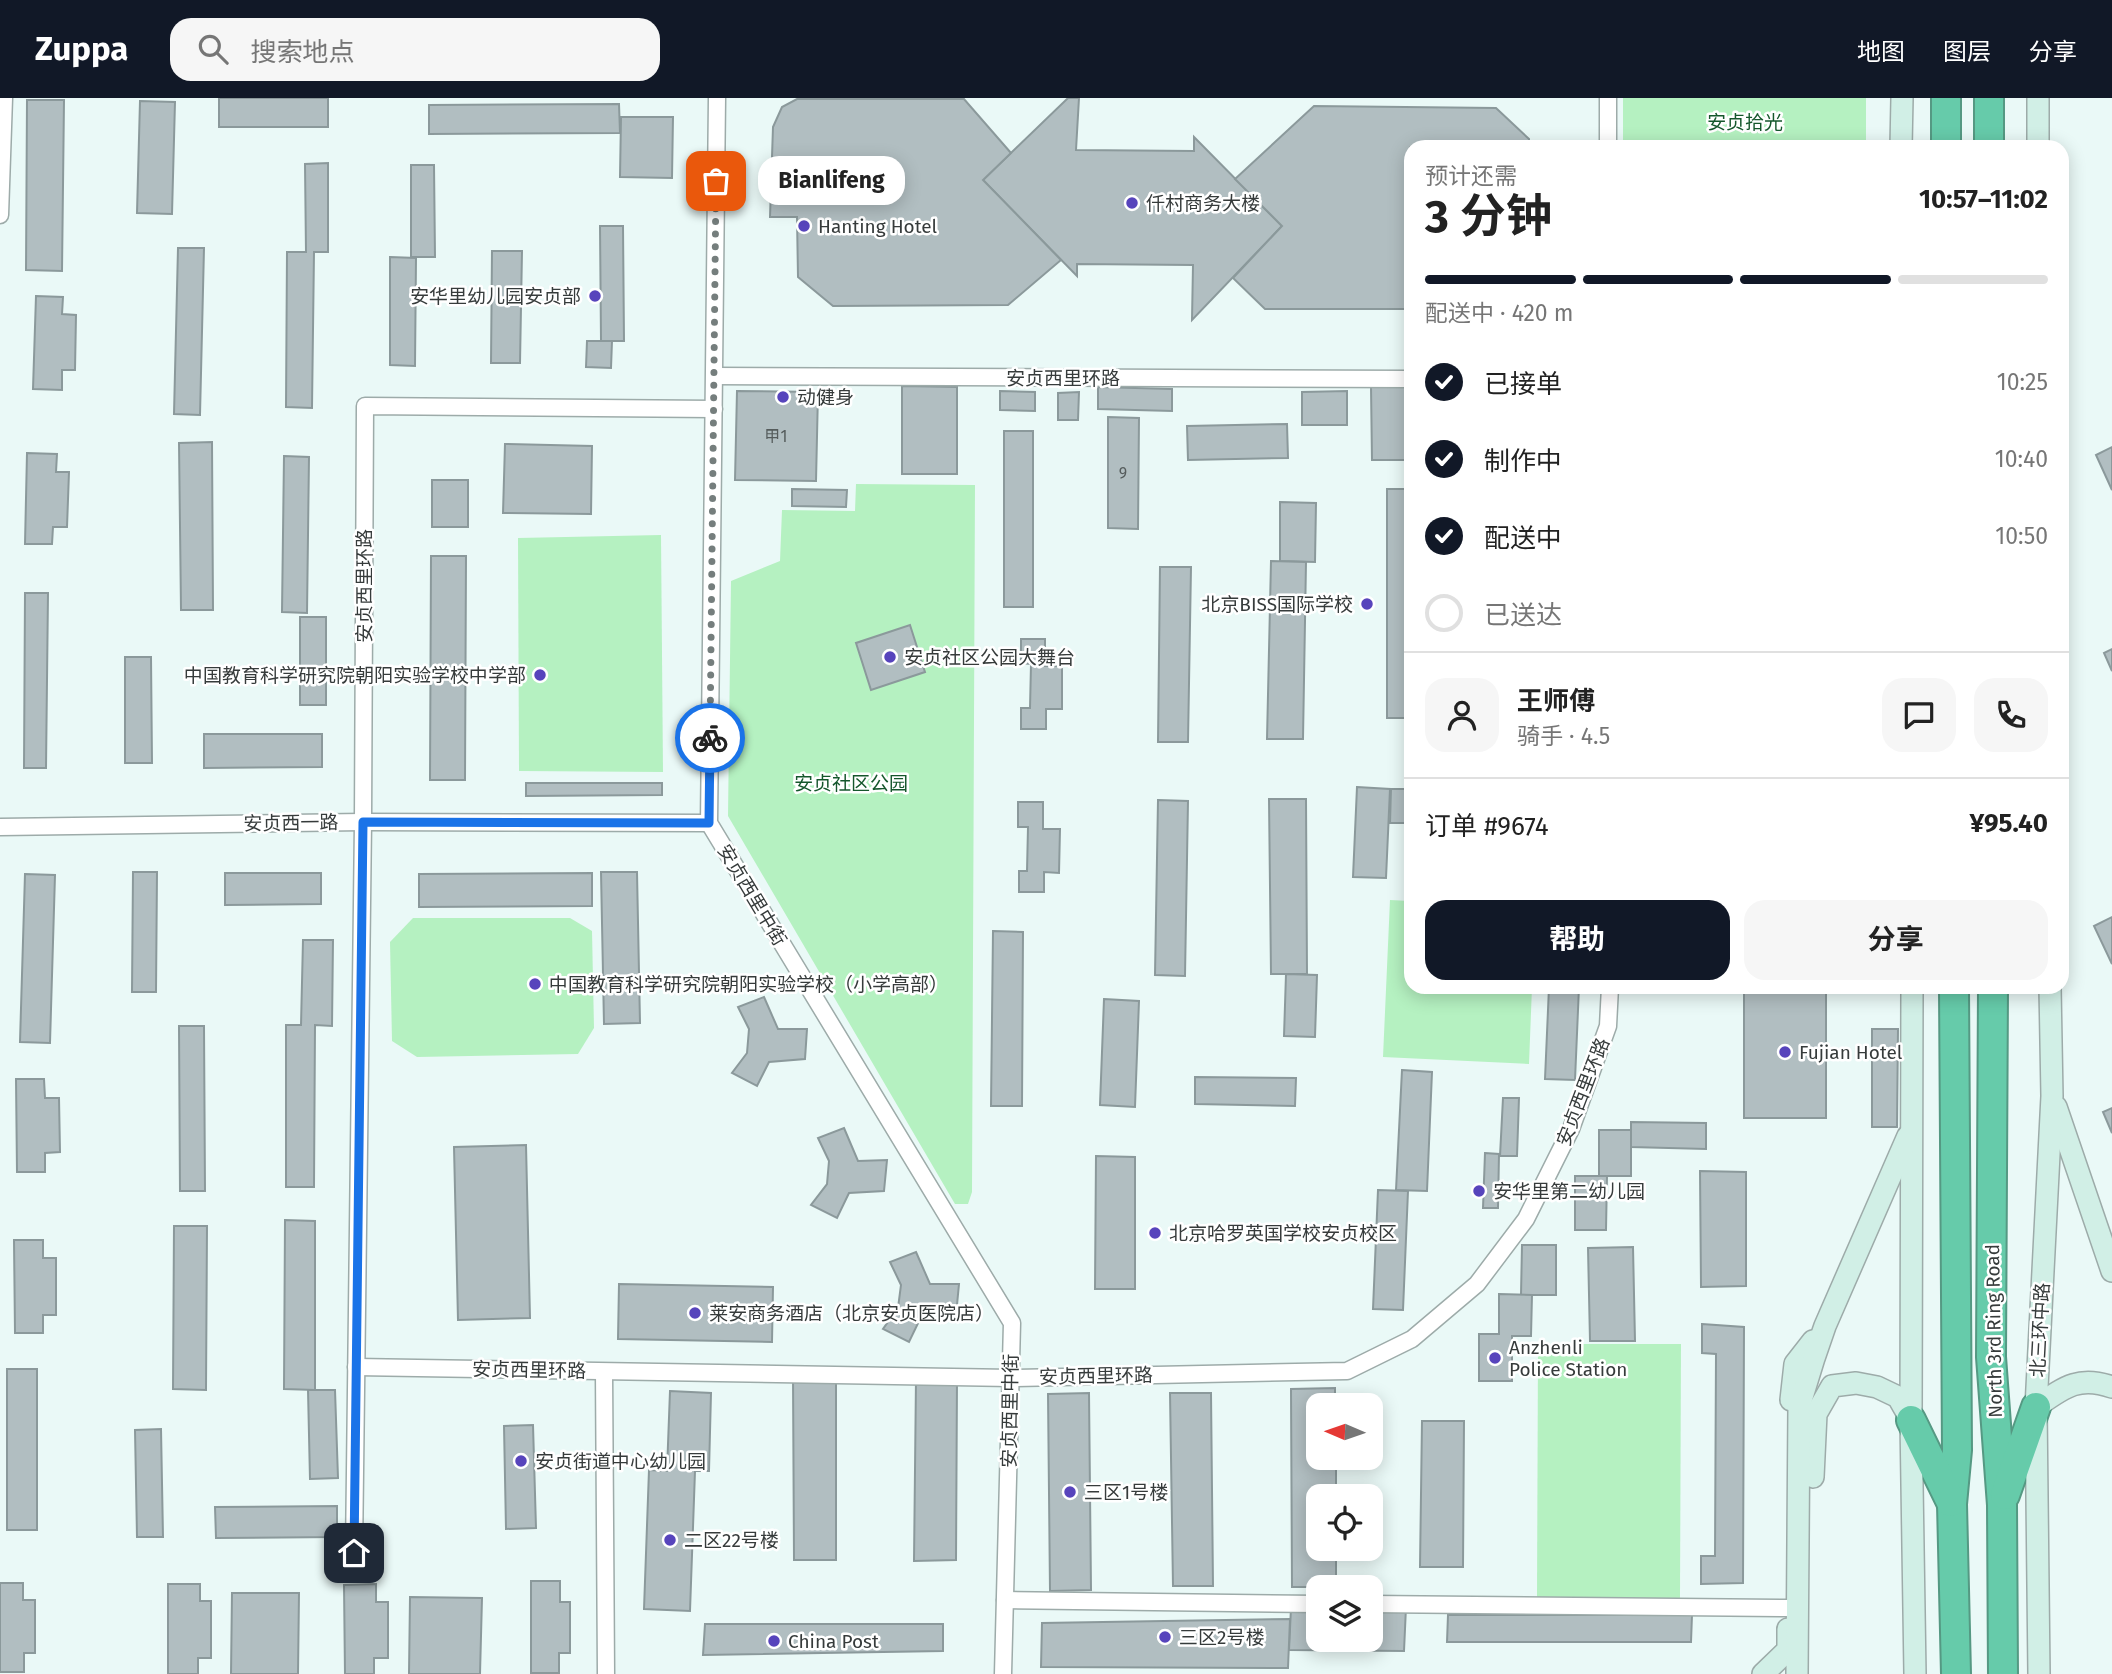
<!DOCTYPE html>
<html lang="zh">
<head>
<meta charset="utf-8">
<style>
  body { margin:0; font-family:"Fira Sans","Noto Sans SC",sans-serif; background:#f6f6f6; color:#222; height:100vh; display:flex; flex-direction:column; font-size:26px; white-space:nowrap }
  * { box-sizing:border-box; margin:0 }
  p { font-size:23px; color:#767676 }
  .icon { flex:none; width:38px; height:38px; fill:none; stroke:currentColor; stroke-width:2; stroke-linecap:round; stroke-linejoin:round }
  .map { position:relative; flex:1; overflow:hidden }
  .panel { position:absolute; left:1404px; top:42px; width:665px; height:854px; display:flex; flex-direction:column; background:#fff; border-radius:21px; box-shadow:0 4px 18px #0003 }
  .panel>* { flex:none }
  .needle { width:46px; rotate:272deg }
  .buttons { position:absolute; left:1306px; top:1295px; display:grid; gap:14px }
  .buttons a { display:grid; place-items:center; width:77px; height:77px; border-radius:14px; background:#fff; box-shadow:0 4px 18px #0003; font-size:35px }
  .pin { position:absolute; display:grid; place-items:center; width:60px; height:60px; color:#fff; margin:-30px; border-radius:14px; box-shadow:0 4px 10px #0006 }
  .courier { position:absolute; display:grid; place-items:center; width:70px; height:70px; margin:-35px; border:5px solid #1a73e8; border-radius:50%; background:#fff; color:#222; box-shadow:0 2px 9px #0007 }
  .bubble { position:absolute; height:49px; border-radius:21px; background:#fff; box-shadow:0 4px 18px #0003; font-size:23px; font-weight:700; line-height:49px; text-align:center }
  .overview em { font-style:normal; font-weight:700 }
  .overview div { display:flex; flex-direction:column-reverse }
  .overview { display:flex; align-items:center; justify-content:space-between; height:119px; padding:0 21px }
  h1 { font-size:46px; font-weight:700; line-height:52px }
  .bar { display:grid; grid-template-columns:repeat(4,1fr); gap:10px 7px; align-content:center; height:84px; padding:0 21px }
  .bar i { height:9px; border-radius:5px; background:#e0e0e0 }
  .bar .selected { background:#111827 }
  .bar p { grid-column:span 4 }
  .line { display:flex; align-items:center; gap:18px; padding:0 21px; border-top:2px solid #e0e0e0 }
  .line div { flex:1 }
  .round { display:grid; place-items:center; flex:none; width:74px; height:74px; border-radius:21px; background:#f6f6f6 }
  ol { padding:0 21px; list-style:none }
  li { display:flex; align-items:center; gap:21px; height:77px }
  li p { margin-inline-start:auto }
  li .icon { padding:7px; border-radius:50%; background:#111827; color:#fff; stroke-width:4 }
  li:last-child { color:#767676 }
  li i { width:38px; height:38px; border:4px solid #e0e0e0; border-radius:50% }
  .button { display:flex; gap:14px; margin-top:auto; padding:14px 21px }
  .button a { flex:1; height:80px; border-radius:21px; background:#111827; color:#fff; font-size:28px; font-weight:700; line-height:80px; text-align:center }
  .button a+a { background:#f6f6f6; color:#222 }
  header { display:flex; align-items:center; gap:42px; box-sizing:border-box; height:98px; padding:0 35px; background:#111827; color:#fff }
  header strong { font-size:33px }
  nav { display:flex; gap:38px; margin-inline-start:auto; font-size:24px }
  .search { width:490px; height:63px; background:#f6f6f6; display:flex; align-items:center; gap:18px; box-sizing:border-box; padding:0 24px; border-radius:21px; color:#767676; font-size:26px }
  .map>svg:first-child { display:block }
</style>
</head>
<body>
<header>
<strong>Zuppa</strong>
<div class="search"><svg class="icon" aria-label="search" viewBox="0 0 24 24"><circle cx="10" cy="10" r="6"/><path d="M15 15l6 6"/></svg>搜索地点</div>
<nav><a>地图</a><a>图层</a><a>分享</a></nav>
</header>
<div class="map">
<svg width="2112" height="1576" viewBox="0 0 2112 1576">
  <rect width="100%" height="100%" fill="#eaf9f7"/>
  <g fill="#b5f1c1">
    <rect x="1623" y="0" width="243" height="49"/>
    <polygon points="856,386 975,387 972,1094 968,1106 955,1106 728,718 731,483 780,463 782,412 855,413"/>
    <polygon points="661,437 663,674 519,673 518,440"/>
    <polygon points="1390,802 1410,803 1410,889 1532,889 1529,966 1383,959"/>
    <polygon points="413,820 570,820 592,833 594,930 578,956 417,959 392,943 390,844"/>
    <polygon points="1538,1246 1681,1246 1680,1500 1537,1500"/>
  </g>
  <g fill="#b1bec1" stroke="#8b999b" stroke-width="2">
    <rect x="219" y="0" width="109" height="29"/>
    <polygon points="1068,0 1079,0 1076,52 1194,53 1194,39 1282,128 1192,222 1193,167 1077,166 1077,178 983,82"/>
    <polygon points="797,1 964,1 1011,55 983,82 1061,162 1008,207 833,208 798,179 797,119 770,119 773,29 782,9"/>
    <polygon points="27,2 64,2 62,173 26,172"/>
    <polygon points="140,3 175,4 172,116 137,115"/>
    <polygon points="619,6 620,35 429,36 429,7"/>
    <polygon points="1314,8 1496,10 1529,41 1529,49 1410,49 1410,211 1265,211 1233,180 1282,128 1235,81"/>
    <polygon points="621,19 673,19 672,80 620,79"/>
    <polygon points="328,65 328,154 314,154 312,310 286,309 287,154 306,154 305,66"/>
    <polygon points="411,67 434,67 435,159 411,159"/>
    <polygon points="600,128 623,128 624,243 601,243"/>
    <polygon points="178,150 204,150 200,317 174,316"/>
    <polygon points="492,153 522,153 520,265 491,265"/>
    <polygon points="390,159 416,160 415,268 390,267"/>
    <polygon points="36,198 63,199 62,216 76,217 75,272 62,272 62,292 33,291"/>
    <polygon points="587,243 612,243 611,270 586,269"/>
    <polygon points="902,288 957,289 957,376 902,376"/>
    <polygon points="1098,289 1172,291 1172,313 1098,311"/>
    <polygon points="1371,289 1410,289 1410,362 1372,362"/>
    <polygon points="737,293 818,294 816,383 735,382"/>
    <polygon points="1000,293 1035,294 1035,313 1000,312"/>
    <polygon points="1347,293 1347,327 1302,327 1302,294"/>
    <polygon points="1079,294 1078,322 1058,322 1058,295"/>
    <polygon points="1108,319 1139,320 1138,431 1108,430"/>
    <polygon points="1287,326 1288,360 1188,362 1187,328"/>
    <rect x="1004" y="333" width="29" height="176"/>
    <polygon points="212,344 213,512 181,512 179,345"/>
    <polygon points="505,346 592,348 591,416 503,415"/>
    <polygon points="2112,349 2112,392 2096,357"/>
    <polygon points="27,355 57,356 56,374 69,374 67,429 53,429 52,446 25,446"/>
    <polygon points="284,358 309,359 307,515 282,514"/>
    <rect x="432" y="382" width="36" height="47"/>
    <polygon points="792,391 847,392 846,409 792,408"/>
    <rect x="1387" y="391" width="23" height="229"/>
    <polygon points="1280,404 1316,405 1315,464 1280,463"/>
    <polygon points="431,458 466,458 465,682 430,682"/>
    <polygon points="1271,463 1306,464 1303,641 1267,641"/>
    <polygon points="1160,469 1191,469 1188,644 1158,644"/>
    <polygon points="25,495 48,495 46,670 24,670"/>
    <rect x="300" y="519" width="26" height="88"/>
    <polygon points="910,527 925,574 871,592 856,545"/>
    <polygon points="1021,541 1045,541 1045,568 1062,568 1062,611 1046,611 1046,631 1021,631 1021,610 1030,610 1031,566 1021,565"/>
    <polygon points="2112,551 2112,573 2104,555"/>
    <polygon points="125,559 151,559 152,665 125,665"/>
    <polygon points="204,636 322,636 322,669 204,670"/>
    <polygon points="526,685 662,685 662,697 526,698"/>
    <polygon points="1357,689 1390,691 1386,780 1353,779"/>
    <polygon points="1391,691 1410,691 1410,725 1390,725"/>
    <polygon points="1269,701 1306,701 1307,876 1271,876"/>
    <polygon points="1158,702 1188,703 1185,878 1155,877"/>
    <polygon points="1018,704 1043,704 1043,731 1060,731 1059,775 1044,774 1044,794 1019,794 1019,773 1027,773 1028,729 1018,729"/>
    <polygon points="133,774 157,774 156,894 132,894"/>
    <polygon points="601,774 637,774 640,925 604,926"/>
    <polygon points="225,775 321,775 321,806 225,807"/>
    <polygon points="592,775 592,808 419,809 419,776"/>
    <polygon points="25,776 55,777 50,945 20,944"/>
    <polygon points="2112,819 2112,866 2094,828"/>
    <polygon points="993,833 1023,834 1022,1008 991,1008"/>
    <polygon points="303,842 333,842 332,928 315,927 314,1089 286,1089 286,927 301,927"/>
    <polygon points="1286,876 1317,877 1315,939 1284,938"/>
    <polygon points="1549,889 1579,889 1575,982 1545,981"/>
    <rect x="1744" y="889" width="82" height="131"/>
    <polygon points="764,899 778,931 807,931 805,961 769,964 757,988 732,975 747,955 749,931 738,909"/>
    <polygon points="1104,901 1139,903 1135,1009 1100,1007"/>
    <polygon points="179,928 204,928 205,1093 180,1093"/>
    <polygon points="1872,931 1898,931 1897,1029 1872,1029"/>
    <polygon points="1402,972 1432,974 1427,1093 1396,1092"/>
    <polygon points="1195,979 1296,980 1295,1008 1195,1006"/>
    <polygon points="16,981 44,981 45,1000 59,1000 60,1054 45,1055 45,1074 17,1074"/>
    <polygon points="1503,1000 1519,1000 1517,1058 1500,1058"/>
    <polygon points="2112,1010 2112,1035 2103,1014"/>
    <polygon points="1631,1024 1706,1025 1706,1051 1631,1049"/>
    <polygon points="844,1030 858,1063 887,1062 884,1093 849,1095 837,1120 811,1107 827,1086 829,1063 818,1040"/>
    <rect x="1599" y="1032" width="32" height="46"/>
    <polygon points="526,1047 530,1220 458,1222 454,1049"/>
    <polygon points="1485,1055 1499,1056 1498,1110 1483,1110"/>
    <polygon points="1096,1058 1135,1059 1135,1191 1095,1191"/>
    <polygon points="1700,1073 1746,1074 1746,1188 1701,1189"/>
    <polygon points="1575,1078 1607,1078 1606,1132 1575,1132"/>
    <polygon points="1378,1092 1408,1093 1403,1212 1373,1211"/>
    <polygon points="285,1122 315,1123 315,1292 284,1291"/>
    <polygon points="174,1128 207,1128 206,1292 173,1291"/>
    <polygon points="14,1142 43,1142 43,1160 56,1160 56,1217 43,1217 43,1235 15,1235"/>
    <polygon points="1522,1147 1556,1147 1556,1197 1521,1197"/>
    <polygon points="1633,1149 1635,1243 1590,1243 1588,1150"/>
    <polygon points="916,1154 930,1186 959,1186 956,1217 921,1219 909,1244 883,1231 898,1210 901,1187 890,1164"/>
    <polygon points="619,1186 773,1189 772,1244 618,1241"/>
    <polygon points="1499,1196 1532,1197 1531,1238 1512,1238 1512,1283 1479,1283 1479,1236 1499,1236"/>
    <polygon points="1702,1226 1744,1229 1743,1485 1701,1486 1701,1458 1715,1458 1716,1256 1702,1255"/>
    <rect x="7" y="1271" width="30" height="161"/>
    <polygon points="793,1278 836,1279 836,1462 794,1462"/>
    <polygon points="916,1281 957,1281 956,1462 914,1463"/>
    <polygon points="1335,1290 1335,1307 1318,1307 1318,1360 1336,1360 1336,1398 1318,1398 1318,1451 1336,1451 1336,1489 1292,1489 1291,1291"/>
    <polygon points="308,1292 335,1292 338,1380 310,1381"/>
    <polygon points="670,1293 711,1295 709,1373 695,1373 690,1513 644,1511 649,1372 667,1373"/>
    <polygon points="1089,1295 1091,1492 1050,1493 1048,1296"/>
    <polygon points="1170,1295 1211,1295 1213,1488 1173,1488"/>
    <polygon points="1422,1323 1464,1323 1463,1469 1420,1469"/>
    <polygon points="533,1327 536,1430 506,1431 504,1328"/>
    <polygon points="161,1331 163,1439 137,1439 135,1332"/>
    <polygon points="337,1408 337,1439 216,1440 215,1409"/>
    <polygon points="531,1483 560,1483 560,1504 570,1504 570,1555 559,1555 559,1575 531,1575"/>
    <polygon points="0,1485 23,1485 23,1502 35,1502 35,1555 24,1555 24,1574 0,1574"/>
    <polygon points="168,1486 200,1486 200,1503 211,1503 211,1560 198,1560 198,1576 168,1576"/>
    <polygon points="376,1486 376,1504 388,1504 388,1560 374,1560 374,1576 345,1576 344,1487"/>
    <polygon points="232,1495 299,1495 298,1576 231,1576"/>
    <polygon points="410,1499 482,1500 480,1576 409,1576"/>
    <polygon points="1370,1509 1406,1509 1404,1553 1289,1552 1291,1510 1318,1510 1318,1542 1370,1542"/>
    <polygon points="1448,1517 1692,1517 1691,1544 1447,1544"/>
    <polygon points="1290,1521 1288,1570 1041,1569 1042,1525"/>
    <polygon points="705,1526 943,1526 943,1553 703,1557"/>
  </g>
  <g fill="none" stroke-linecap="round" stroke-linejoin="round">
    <defs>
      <g id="street">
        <polyline points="717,0 709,725 1012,1225 1003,1576"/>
        <polyline points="1608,49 1608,0"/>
        <polyline points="0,117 4,0"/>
        <polyline points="715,278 1410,281"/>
        <polyline points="0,729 363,724 709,725"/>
        <polyline points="356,1269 1011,1280 1347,1273 1412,1241 1477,1186 1526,1121 1571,1031 1608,928 1610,889"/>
        <polyline points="604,1274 606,1576"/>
        <polyline points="354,1455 363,724 365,308 714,311"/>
        <polyline points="1005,1502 1318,1506"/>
        <polyline points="1370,1506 1788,1510"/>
      </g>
      <g id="secondary">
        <polyline points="2038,0 2038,49"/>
        <polyline points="1901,49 1902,0"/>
        <polyline points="1912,889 1911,1322 1915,1576"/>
        <polyline points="2056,1009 2112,1173"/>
        <polyline points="1791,1302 1795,1266 1813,1243"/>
        <path d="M 2036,1309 C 2063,1290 2078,1277 2112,1289"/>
        <polyline points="1813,1379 1816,1316 1832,1288 1856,1285 1877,1289 1898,1299 1910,1320"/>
        <polyline points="1763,1576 1788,1552 1788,1531"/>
        <polyline points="1797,1576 1799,1309 1814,1260 1825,1228 1908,1038"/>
        <polyline points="2039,1576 2036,1309 2052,998 2050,889"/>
      </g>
      <g id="highway">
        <polyline points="1946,0 1946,49"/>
        <polyline points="1989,0 1989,49"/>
        <polyline points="1954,889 1957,1352 1952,1406 1956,1576"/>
        <polyline points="1993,889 1991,1259 2002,1407 2003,1576"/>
        <polyline points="1911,1322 1951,1404"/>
        <polyline points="2005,1397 2036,1309"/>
      </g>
    </defs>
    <use href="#street" stroke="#9daba9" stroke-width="19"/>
    <use href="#secondary" stroke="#9daba9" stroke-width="24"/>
    <use href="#highway" stroke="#559983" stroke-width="32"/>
    <use href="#street" stroke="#fff" stroke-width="16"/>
    <use href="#secondary" stroke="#d1efe6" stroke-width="21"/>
    <use href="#highway" stroke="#66cbaa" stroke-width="28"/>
  </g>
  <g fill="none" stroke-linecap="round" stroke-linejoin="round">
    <polyline stroke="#757e7d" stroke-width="7" stroke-dasharray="0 12.6" points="710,640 716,83"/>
    <polyline stroke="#1a73e8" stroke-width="9" points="354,1455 363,724 709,725 710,640"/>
  </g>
  <g fill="#5744bc" stroke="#fff" stroke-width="2.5">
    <circle cx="1132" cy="105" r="7"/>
    <circle cx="804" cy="128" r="7"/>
    <circle cx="595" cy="198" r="7"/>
    <circle cx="783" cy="299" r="7"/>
    <circle cx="1367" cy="506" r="7"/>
    <circle cx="890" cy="559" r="7"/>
    <circle cx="540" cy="577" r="7"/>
    <circle cx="535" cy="886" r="7"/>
    <circle cx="1785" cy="954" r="7"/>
    <circle cx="1479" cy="1093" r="7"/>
    <circle cx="1155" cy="1135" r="7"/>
    <circle cx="695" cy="1215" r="7"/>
    <circle cx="1495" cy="1260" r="7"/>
    <circle cx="521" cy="1363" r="7"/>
    <circle cx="1070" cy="1394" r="7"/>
    <circle cx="670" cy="1442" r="7"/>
    <circle cx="1165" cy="1539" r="7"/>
    <circle cx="774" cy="1543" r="7"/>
  </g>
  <g text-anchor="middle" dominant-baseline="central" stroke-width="5" stroke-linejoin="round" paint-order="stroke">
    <g font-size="16" fill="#555c5c">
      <text x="776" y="338">甲1</text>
      <text x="1123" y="375">9</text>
    </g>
    <g font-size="19" fill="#15572c" stroke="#fff">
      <text x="1745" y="24">安贞拾光</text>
      <text x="851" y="685">安贞社区公园</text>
    </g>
    <g font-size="19" fill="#363b3b" stroke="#fff" text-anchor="start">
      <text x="1146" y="105">仟村商务大楼</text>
      <text x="818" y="128">Hanting Hotel</text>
      <text x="581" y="198" text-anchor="end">安华里幼儿园安贞部</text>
      <text x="797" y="299">动健身</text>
      <text x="1353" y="506" text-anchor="end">北京BISS国际学校</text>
      <text x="904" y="559">安贞社区公园大舞台</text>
      <text x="526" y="577" text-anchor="end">中国教育科学研究院朝阳实验学校中学部</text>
      <text x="549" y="886">中国教育科学研究院朝阳实验学校（小学高部）</text>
      <text x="1799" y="954">Fujian Hotel</text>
      <text x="1493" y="1093">安华里第二幼儿园</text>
      <text x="1169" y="1135">北京哈罗英国学校安贞校区</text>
      <text x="709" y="1215">莱安商务酒店（北京安贞医院店）</text>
      <text x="1509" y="1249">Anzhenli<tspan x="1509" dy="22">Police Station</tspan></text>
      <text x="535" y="1363">安贞街道中心幼儿园</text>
      <text x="1084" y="1394">三区1号楼</text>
      <text x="684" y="1442">二区22号楼</text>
      <text x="1179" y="1539">三区2号楼</text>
      <text x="788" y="1543">China Post</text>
    </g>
    <g font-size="19" fill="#363b3b" stroke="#fff">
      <text x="1063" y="280">安贞西里环路</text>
      <text transform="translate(364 488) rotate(-90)">安贞西里环路</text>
      <text transform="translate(291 725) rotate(-1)">安贞西一路</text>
      <text transform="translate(752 797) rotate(59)">安贞西里中街</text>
      <text transform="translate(1583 994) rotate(-69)">安贞西里环路</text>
      <text transform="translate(2040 1232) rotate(-87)">北三环中路</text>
      <text transform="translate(1994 1233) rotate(-91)">North 3rd Ring Road</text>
      <text transform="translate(529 1272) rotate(1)">安贞西里环路</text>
      <text transform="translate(1096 1278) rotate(-1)">安贞西里环路</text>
      <text transform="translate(1010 1313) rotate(-89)">安贞西里中街</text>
    </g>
  </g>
</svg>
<div class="buttons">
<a><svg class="needle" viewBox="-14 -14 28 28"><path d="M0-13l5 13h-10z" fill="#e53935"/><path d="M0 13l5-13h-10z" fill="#767676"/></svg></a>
<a><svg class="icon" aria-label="locate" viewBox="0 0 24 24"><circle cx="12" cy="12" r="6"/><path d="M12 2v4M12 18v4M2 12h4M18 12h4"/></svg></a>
<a><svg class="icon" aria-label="layers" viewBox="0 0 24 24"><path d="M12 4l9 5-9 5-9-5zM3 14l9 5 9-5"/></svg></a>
</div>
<div class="pin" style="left:716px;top:83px;background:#ea580c"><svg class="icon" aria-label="bag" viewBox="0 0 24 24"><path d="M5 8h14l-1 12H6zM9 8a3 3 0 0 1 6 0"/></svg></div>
<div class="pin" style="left:354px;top:1455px;background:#1f2937"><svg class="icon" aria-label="home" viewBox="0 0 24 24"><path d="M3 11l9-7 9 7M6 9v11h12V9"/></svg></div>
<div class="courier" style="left:710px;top:640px"><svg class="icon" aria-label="bike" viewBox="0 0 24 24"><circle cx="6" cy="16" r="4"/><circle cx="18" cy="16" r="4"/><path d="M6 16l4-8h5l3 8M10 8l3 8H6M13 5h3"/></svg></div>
<div class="bubble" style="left:758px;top:58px;width:147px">Bianlifeng</div>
<section class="panel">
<div class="overview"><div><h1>3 分钟</h1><p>预计还需</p></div><em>10:57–11:02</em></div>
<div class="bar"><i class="selected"></i><i class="selected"></i><i class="selected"></i><i></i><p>配送中 · 420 m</p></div>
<ol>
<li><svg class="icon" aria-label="check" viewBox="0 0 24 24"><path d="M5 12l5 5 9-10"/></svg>已接单<p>10:25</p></li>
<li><svg class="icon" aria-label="check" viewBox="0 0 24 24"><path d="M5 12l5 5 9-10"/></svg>制作中<p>10:40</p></li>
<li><svg class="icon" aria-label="check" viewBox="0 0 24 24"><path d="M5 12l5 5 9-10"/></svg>配送中<p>10:50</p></li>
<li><i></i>已送达</li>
</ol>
<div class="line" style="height:126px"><a class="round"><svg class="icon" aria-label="person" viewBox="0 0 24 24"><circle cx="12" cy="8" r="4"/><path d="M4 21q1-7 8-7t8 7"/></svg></a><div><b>王师傅</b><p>骑手 · 4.5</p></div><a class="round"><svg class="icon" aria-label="chat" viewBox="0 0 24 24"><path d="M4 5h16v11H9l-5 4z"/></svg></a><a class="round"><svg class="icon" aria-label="phone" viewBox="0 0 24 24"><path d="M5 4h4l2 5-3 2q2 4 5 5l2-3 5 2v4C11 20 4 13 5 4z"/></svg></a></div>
<div class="line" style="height:91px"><div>订单 #9674</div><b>¥95.40</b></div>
<div class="button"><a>帮助</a><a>分享</a></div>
</section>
</div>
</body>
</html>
